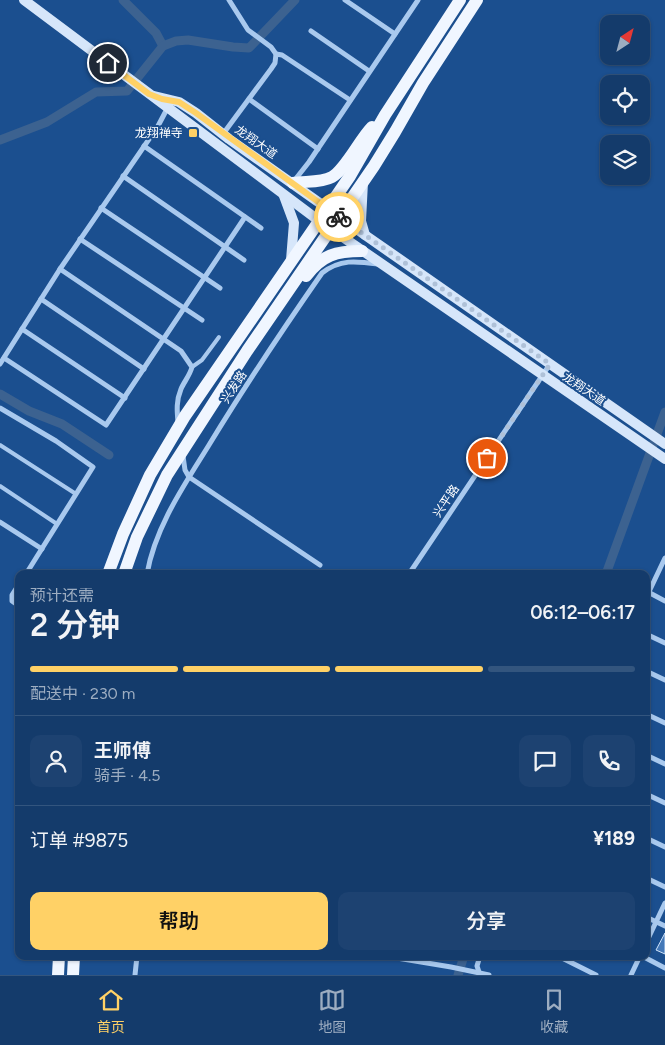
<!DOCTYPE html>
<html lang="zh">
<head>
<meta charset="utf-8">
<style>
  body { margin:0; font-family:Figtree,"Noto Sans SC",sans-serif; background:#1d4271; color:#f1f3f6; height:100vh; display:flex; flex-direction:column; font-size:19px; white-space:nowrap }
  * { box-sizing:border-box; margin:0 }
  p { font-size:16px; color:#9dadc1 }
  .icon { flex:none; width:28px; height:28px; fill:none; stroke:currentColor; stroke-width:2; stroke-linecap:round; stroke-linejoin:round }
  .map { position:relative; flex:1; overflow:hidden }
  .details { position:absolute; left:15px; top:570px; width:635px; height:390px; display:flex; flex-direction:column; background:#143b6b; border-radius:10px; box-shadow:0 1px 4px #0004,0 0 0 1px #33557e }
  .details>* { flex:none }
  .needle { width:32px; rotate:36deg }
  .fabs { position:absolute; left:600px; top:15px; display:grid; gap:10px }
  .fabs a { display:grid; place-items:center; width:50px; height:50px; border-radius:10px; background:#143b6b; box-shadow:0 1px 4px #0004,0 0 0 1px #33557e; font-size:25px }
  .pin { position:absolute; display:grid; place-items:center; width:42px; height:42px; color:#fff; margin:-21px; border:2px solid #fff; border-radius:50%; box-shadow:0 1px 5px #0007 }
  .courier { position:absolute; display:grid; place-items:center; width:50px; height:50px; margin:-25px; border:4px solid #ffd166; border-radius:50%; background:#fff; color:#222; box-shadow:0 1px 6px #0007 }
  .overview em { font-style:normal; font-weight:600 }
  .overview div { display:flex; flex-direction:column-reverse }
  .overview { display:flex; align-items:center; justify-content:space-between; height:85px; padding:0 15px }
  h1 { font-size:32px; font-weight:600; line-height:38px }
  .bar { display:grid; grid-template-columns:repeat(4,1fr); gap:8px 5px; align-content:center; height:60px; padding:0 15px }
  .bar i { height:6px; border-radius:4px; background:#33557e }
  .bar .on { background:#ffd166 }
  .bar p { grid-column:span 4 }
  .line { display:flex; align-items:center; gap:12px; padding:0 15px; border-top:1px solid #33557e }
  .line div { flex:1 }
  .round { display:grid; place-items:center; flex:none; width:52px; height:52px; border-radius:10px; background:#1d4271 }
  .primary-button { display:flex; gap:10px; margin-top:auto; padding:10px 15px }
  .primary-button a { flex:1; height:58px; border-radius:10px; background:#ffd166; color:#111; font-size:20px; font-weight:600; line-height:58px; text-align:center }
  .primary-button a+a { background:#1d4271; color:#f1f3f6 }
  .dock { display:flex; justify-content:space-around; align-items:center; height:70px; border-top:1px solid #33557e; background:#143b6b; font-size:14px; color:#9dadc1 }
  .dock a { display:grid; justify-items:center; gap:2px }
  .dock .on { color:#ffd166 }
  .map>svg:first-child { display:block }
</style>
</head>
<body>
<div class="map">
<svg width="665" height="975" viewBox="0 0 665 975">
  <rect width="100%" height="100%" fill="#1b4f8f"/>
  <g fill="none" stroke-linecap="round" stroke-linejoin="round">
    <g stroke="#3c6290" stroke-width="9">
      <polyline points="123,0 156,33 163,46"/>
      <polyline points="0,140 47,122 96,92 127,91 163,46 176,41 188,40 233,47 249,48 295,0"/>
      <polyline points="0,394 29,411 62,424 109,455"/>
      <polyline points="606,574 665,412"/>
      <polyline points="458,975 464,956"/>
    </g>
  </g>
  <polygon fill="#4478b7" stroke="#cfe3fa" points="665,933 665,954 656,950"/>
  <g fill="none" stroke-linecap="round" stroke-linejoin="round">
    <g stroke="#a9c9ee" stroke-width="4">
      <polyline points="192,367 202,360 219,337"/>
      <polyline points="0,445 76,494"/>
      <polyline points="0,486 57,524"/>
    </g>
    <g stroke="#a9c9ee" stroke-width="5">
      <polyline points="345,0 395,34"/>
      <polyline points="311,31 369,71"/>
      <polyline points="276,54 282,55 350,100"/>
      <polyline points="249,99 318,149"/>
      <polyline points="223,134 271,69 275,63 276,54 271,47 248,30 229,0"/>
      <polyline points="144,146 261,228"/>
      <polyline points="123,176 244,260"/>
      <polyline points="294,181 309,162 418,0"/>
      <polyline points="101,208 220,288"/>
      <polyline points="80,239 202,320"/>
      <path d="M 60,269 L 181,351 L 192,367 C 190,375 184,382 181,389 C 176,401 177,411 178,422"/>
      <polyline points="41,299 144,369"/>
      <polyline points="22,329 125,398"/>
      <polyline points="4,358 106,425 245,217"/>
      <polyline points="0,364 60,269 158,126 168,107"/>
      <polyline points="0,408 56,441 93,467 26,574"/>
      <polyline points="183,456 185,470 189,477 320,565"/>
      <polyline points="0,522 42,549"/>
      <path d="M 147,574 C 155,527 185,484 209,445 C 245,386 283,329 322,273 C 340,259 356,261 378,264"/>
      <polyline points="409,574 550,364"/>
      <polyline points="19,584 12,595 12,601 19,606"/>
      <polyline points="648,592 665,601"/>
      <polyline points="646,598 665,558"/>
      <polyline points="646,634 665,643"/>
      <polyline points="646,671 665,680"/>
      <polyline points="646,714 665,723"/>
      <polyline points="646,755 665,764"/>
      <polyline points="646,794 665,803"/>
      <polyline points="646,838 665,847"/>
      <polyline points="646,878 665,887"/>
      <polyline points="646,917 665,926"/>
      <polyline points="646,943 665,903"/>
      <polyline points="385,956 451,967 489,975"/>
      <polyline points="558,956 596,975"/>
      <polyline points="642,956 665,968"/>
      <polyline points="479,972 477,966 480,956"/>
      <polyline points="135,975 137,956"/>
      <polyline points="631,975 640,956"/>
    </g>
    <g stroke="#d6e6fa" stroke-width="10">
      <polyline points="24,0 318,220 665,459"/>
      <polyline points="154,96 179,102 196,113 229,139 365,235 665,444"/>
      <polyline points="363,182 361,221 365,235"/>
      <polyline points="284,196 294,223 291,260"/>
    </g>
    <g stroke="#f0f6ff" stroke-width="12">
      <path d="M 293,183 C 305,181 321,183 332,177 C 345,170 360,139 372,127"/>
      <path d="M 306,276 C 322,255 336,251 362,251"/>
      <polyline points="108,574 123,534 150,475 185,416 350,176 385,115 460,0"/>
      <polyline points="124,574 137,537 167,475 247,351 374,166 395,132 423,83 477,0"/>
      <polyline points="58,975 59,956"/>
      <polyline points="73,975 74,956"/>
    </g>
  </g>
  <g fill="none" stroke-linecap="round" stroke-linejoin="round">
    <polyline stroke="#afc1d8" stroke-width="5" stroke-dasharray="0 9" points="339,217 550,364 487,458"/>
    <polyline stroke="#ffd166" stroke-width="6" points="108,63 149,94 162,99 179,102 196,113 339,217"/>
  </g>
  <rect fill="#ffd166" stroke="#1b4f8f" stroke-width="2" x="188" y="128" width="10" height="10" rx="2.5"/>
  <g text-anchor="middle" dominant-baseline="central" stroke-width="4" stroke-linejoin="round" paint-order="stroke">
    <g font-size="12" fill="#fff" stroke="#1b4f8f" text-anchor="end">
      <text x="183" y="133">龙翔禅寺</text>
    </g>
    <g font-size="12" fill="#fff" stroke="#1b4f8f">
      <text transform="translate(256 142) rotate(35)">龙翔大道</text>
      <text transform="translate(234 387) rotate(-57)">兴发路</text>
      <text transform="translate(584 389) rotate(34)">龙翔大道</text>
      <text transform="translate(446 501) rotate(-56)">兴平路</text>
    </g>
  </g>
</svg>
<div class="fabs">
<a><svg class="needle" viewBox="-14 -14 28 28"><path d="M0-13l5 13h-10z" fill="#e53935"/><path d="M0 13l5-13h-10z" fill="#9dadc1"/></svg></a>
<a><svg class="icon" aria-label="locate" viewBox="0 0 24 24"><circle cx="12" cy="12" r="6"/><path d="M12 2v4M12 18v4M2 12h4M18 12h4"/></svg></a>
<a><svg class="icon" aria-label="layers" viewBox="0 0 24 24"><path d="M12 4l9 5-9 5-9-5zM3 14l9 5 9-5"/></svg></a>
</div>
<div class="pin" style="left:487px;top:458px;background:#ea580c"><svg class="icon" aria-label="bag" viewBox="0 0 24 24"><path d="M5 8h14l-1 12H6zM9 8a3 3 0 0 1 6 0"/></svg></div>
<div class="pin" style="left:108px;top:63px;background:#1f2937"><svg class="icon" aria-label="home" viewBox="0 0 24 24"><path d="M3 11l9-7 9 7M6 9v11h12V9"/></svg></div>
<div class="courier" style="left:339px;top:217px"><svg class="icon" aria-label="bike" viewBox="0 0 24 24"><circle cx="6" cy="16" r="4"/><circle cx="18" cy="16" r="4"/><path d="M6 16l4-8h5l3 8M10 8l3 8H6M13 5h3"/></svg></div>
<section class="details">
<div class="overview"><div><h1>2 分钟</h1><p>预计还需</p></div><em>06:12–06:17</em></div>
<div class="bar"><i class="on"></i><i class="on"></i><i class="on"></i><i></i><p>配送中 · 230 m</p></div>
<div class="line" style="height:90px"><a class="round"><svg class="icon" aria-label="person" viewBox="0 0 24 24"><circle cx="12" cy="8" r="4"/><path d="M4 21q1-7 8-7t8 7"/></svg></a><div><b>王师傅</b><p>骑手 · 4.5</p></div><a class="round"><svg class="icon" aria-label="chat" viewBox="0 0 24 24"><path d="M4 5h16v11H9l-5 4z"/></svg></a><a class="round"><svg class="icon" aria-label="phone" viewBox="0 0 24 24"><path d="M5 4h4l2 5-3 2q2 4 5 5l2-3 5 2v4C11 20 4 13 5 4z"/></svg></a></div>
<div class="line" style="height:65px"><div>订单 #9875</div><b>¥189</b></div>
<div class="primary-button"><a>帮助</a><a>分享</a></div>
</section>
</div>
<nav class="dock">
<a class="on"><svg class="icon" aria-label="home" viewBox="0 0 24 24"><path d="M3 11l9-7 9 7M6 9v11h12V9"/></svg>首页</a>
<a><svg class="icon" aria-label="map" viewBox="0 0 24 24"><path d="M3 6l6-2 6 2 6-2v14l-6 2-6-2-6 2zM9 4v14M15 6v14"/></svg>地图</a>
<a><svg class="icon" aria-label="saved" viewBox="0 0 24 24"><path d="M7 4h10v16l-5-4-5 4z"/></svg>收藏</a>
</nav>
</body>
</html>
